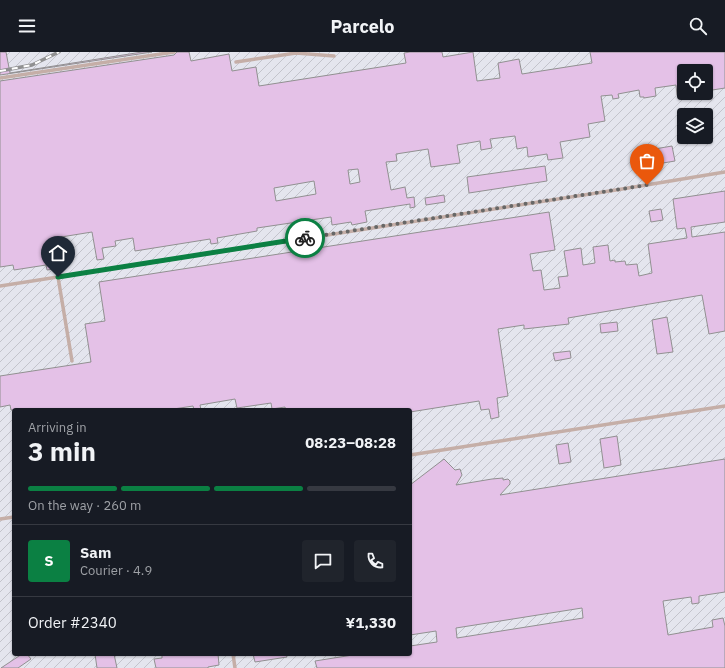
<!DOCTYPE html>
<html lang="en">
<head>
<meta charset="utf-8">
<style>
  body { margin:0; font-family:"IBM Plex Sans",sans-serif; background:#20242c; color:#f1f3f6; height:100vh; display:flex; flex-direction:column; font-size:15px; white-space:nowrap }
  * { box-sizing:border-box; margin:0 }
  p { font-size:13px; color:#9ea1a6 }
  .icon { flex:none; width:22px; height:22px; fill:none; stroke:currentColor; stroke-width:2; stroke-linecap:round; stroke-linejoin:round }
  .map { position:relative; flex:1; overflow:hidden }
  .side { position:absolute; left:12px; top:356px; width:400px; height:248px; display:flex; flex-direction:column; background:#171b24; border-radius:4px; box-shadow:0 1px 3px #0004 }
  .side>* { flex:none }
  .buttons { position:absolute; left:677px; top:12px; display:grid; gap:8px }
  .buttons a { display:grid; place-items:center; width:36px; height:36px; border-radius:4px; background:#171b24; box-shadow:0 1px 3px #0004; font-size:20px }
  .pin { position:absolute; display:grid; place-items:center; width:34px; height:34px; color:#fff; margin:-41px -17px; border-radius:50% 50% 50% 0; rotate:-45deg; box-shadow:0 0 4px #0007 }
  .pin .icon { rotate:45deg }
  .courier { position:absolute; display:grid; place-items:center; width:40px; height:40px; margin:-20px; border:3px solid #0b8043; border-radius:50%; background:#fff; color:#222; box-shadow:0 1px 5px #0007 }
  .overview em { font-style:normal; font-weight:800 }
  .overview div { display:flex; flex-direction:column-reverse }
  .overview { display:flex; align-items:center; justify-content:space-between; height:68px; padding:0 16px }
  h1 { font-size:26px; font-weight:800; line-height:30px }
  .bar { display:grid; grid-template-columns:repeat(4,1fr); gap:6px 4px; align-content:center; height:48px; padding:0 16px }
  .bar i { height:5px; border-radius:3px; background:#363941 }
  .bar .active { background:#0b8043 }
  .bar p { grid-column:span 4 }
  .line { display:flex; align-items:center; gap:10px; padding:0 16px; border-top:1px solid #363941 }
  .line div { flex:1 }
  .round { display:grid; place-items:center; flex:none; width:42px; height:42px; border-radius:4px; background:#20242c }
  header { display:flex; justify-content:space-between; align-items:center; height:52px; padding:0 16px; background:#171b24; font-size:18px; font-weight:800 }
  .map>svg:first-child { display:block }
</style>
</head>
<body>
<header><svg class="icon" aria-label="menu" viewBox="0 0 24 24"><path d="M4 6h16M4 12h16M4 18h16"/></svg>Parcelo<svg class="icon" aria-label="search" viewBox="0 0 24 24"><circle cx="10" cy="10" r="6"/><path d="M15 15l6 6"/></svg></header>
<div class="map">
<svg width="725" height="616" viewBox="0 0 725 616">
  <defs>
    <pattern id="industrial-furrows" width="10" height="10" patternUnits="userSpaceOnUse"><rect width="10" height="10" fill="#e4e5ee"/><path d="M-1 1l2-2M0 10L10 0M9 11l2-2" fill="none" stroke="#c3c4cc"/></pattern>
  </defs>
  <rect width="100%" height="100%" fill="#f1f1f3"/>
  <path fill="url(#industrial-furrows)" fill-rule="evenodd" d="M 0,0 L 725,0 L 725,616 L 0,616 ZM 684,19 L 706,19 L 706,41 L 684,41 ZM 684,63 L 706,63 L 706,85 L 684,85 ZM 14,358 L 410,358 L 410,602 L 14,602 Z"/>
  <g fill="#e4c1e7" stroke="#919091" fill-rule="evenodd">
    <polygon points="0,0 6,0 10,21 142,0 152,0 0,23"/>
    <path d="M 177,0 L 189,0 L 191,9 L 229,2 L 232,19 L 256,15 L 259,34 L 406,11 L 404,1 L 410,0 L 442,0 L 443,5 L 473,0 L 477,29 L 500,26 L 498,11 L 519,7 L 522,22 L 592,11 L 590,0 L 725,0 L 725,36 L 706,39 L 706,19 L 684,19 L 684,42 L 677,43 L 676,33 L 655,36 L 656,44 L 644,46 L 644,45 L 640,45 L 639,38 L 618,42 L 619,46 L 613,47 L 612,43 L 601,44 L 605,69 L 588,72 L 590,85 L 560,90 L 563,106 L 548,108 L 547,102 L 528,105 L 527,95 L 517,97 L 515,84 L 490,87 L 492,96 L 481,98 L 480,89 L 457,93 L 460,111 L 431,115 L 428,97 L 396,102 L 397,109 L 386,110 L 391,138 L 405,135 L 407,146 L 414,145 L 415,155 L 410,156 L 410,152 L 365,159 L 367,170 L 352,173 L 351,170 L 332,173 L 331,165 L 257,176 L 257,179 L 217,186 L 218,191 L 211,192 L 210,187 L 135,199 L 133,186 L 115,189 L 116,194 L 102,196 L 104,207 L 97,208 L 92,180 L 61,185 L 66,215 L 47,218 L 46,213 L 14,218 L 13,213 L 0,215 L 0,29 L 174,3 ZM 358,117 L 360,130 L 350,132 L 348,118 ZM 314,129 L 316,142 L 276,149 L 274,136 Z"/>
    <polygon points="672,94 675,109 645,114 643,99"/>
    <polygon points="545,114 547,129 469,141 467,125"/>
    <polygon points="725,139 725,170 691,175 692,185 725,180 725,279 709,282 702,243 568,266 569,272 524,277 524,273 498,277 508,344 497,346 499,365 491,367 489,357 481,358 479,349 410,360 410,358 286,358 285,355 272,357 271,351 237,356 235,347 200,353 201,358 194,358 193,354 167,358 11,358 10,353 0,355 0,324 91,310 85,272 105,269 99,230 549,160 555,198 530,202 533,219 541,218 544,238 560,236 558,225 568,224 564,199 581,196 583,213 595,211 593,195 608,193 610,209 615,208 615,210 625,209 626,213 637,212 639,224 652,221 648,192 687,186 685,176 677,177 673,147"/>
    <polygon points="444,143 445,150 426,153 425,146"/>
    <polygon points="661,157 663,168 651,170 649,159"/>
    <polygon points="667,265 673,300 657,302 652,268"/>
    <polygon points="617,270 618,279 601,281 600,272"/>
    <polygon points="570,299 571,306 555,309 553,301"/>
    <polygon points="617,384 621,413 604,416 600,387"/>
    <polygon points="568,391 571,410 559,412 556,393"/>
    <path d="M 444,407 L 455,418 L 460,417 L 462,423 L 456,433 L 492,427 L 503,426 L 503,428 L 508,427 L 510,429 L 510,432 L 500,443 L 725,407 L 725,540 L 699,544 L 699,551 L 692,552 L 691,545 L 663,549 L 668,583 L 713,575 L 712,568 L 723,566 L 725,574 L 725,616 L 317,616 L 315,609 L 359,602 L 410,602 L 410,594 L 437,590 L 436,579 L 410,583 L 410,433 ZM 582,556 L 583,566 L 457,586 L 456,576 Z"/>
    <polygon points="22,602 27,602 31,607 18,616 1,616"/>
    <polygon points="95,602 114,602 117,616 97,616"/>
    <polygon points="162,602 218,602 219,613 208,615 208,616 156,616 154,607 162,606"/>
    <polygon points="253,602 286,602 287,605 255,610"/>
  </g>
  <g fill="none" stroke-linecap="round" stroke-linejoin="round">
    <g stroke="#c5aea7" stroke-width="3.5">
      <polyline points="236,10 296,1 334,4"/>
      <polyline points="0,26 174,0"/>
      <polyline points="58,225 72,309"/>
      <polyline points="0,234 616,138 725,120"/>
      <polyline points="410,403 725,354"/>
      <polyline points="0,467 14,465"/>
      <polyline points="233,602 235,616"/>
    </g>
    <defs>
      <polyline id="rail" points="0,19 32,13 59,0"/>
    </defs>
    <use href="#rail" stroke="#909091" stroke-width="3.5"/>
    <use href="#rail" stroke="#fff" stroke-width="2" stroke-dasharray="6" stroke-linecap="butt"/>
  </g>
  <g fill="none" stroke-linecap="round" stroke-linejoin="round">
    <polyline stroke="#676767" stroke-width="4" stroke-dasharray="0 7.2" points="305,186 647,133"/>
    <polyline stroke="#0b8043" stroke-width="5" points="58,225 305,186"/>
  </g>
</svg>
<div class="buttons">
<a><svg class="icon" aria-label="locate" viewBox="0 0 24 24"><circle cx="12" cy="12" r="6"/><path d="M12 2v4M12 18v4M2 12h4M18 12h4"/></svg></a>
<a><svg class="icon" aria-label="layers" viewBox="0 0 24 24"><path d="M12 4l9 5-9 5-9-5zM3 14l9 5 9-5"/></svg></a>
</div>
<div class="pin" style="left:647px;top:133px;background:#ea580c"><svg class="icon" aria-label="bag" viewBox="0 0 24 24"><path d="M5 8h14l-1 12H6zM9 8a3 3 0 0 1 6 0"/></svg></div>
<div class="pin" style="left:58px;top:225px;background:#1f2937"><svg class="icon" aria-label="home" viewBox="0 0 24 24"><path d="M3 11l9-7 9 7M6 9v11h12V9"/></svg></div>
<div class="courier" style="left:305px;top:186px"><svg class="icon" aria-label="bike" viewBox="0 0 24 24"><circle cx="6" cy="16" r="4"/><circle cx="18" cy="16" r="4"/><path d="M6 16l4-8h5l3 8M10 8l3 8H6M13 5h3"/></svg></div>
<section class="side">
<div class="overview"><div><h1>3 min</h1><p>Arriving in</p></div><em>08:23–08:28</em></div>
<div class="bar"><i class="active"></i><i class="active"></i><i class="active"></i><i></i><p>On the way · 260 m</p></div>
<div class="line" style="height:72px"><b class="round" style="background:#0b8043;color:#fff">S</b><div><b>Sam</b><p>Courier · 4.9</p></div><a class="round"><svg class="icon" aria-label="chat" viewBox="0 0 24 24"><path d="M4 5h16v11H9l-5 4z"/></svg></a><a class="round"><svg class="icon" aria-label="phone" viewBox="0 0 24 24"><path d="M5 4h4l2 5-3 2q2 4 5 5l2-3 5 2v4C11 20 4 13 5 4z"/></svg></a></div>
<div class="line" style="height:52px"><div>Order #2340</div><b>¥1,330</b></div>
</section>
</div>
</body>
</html>
